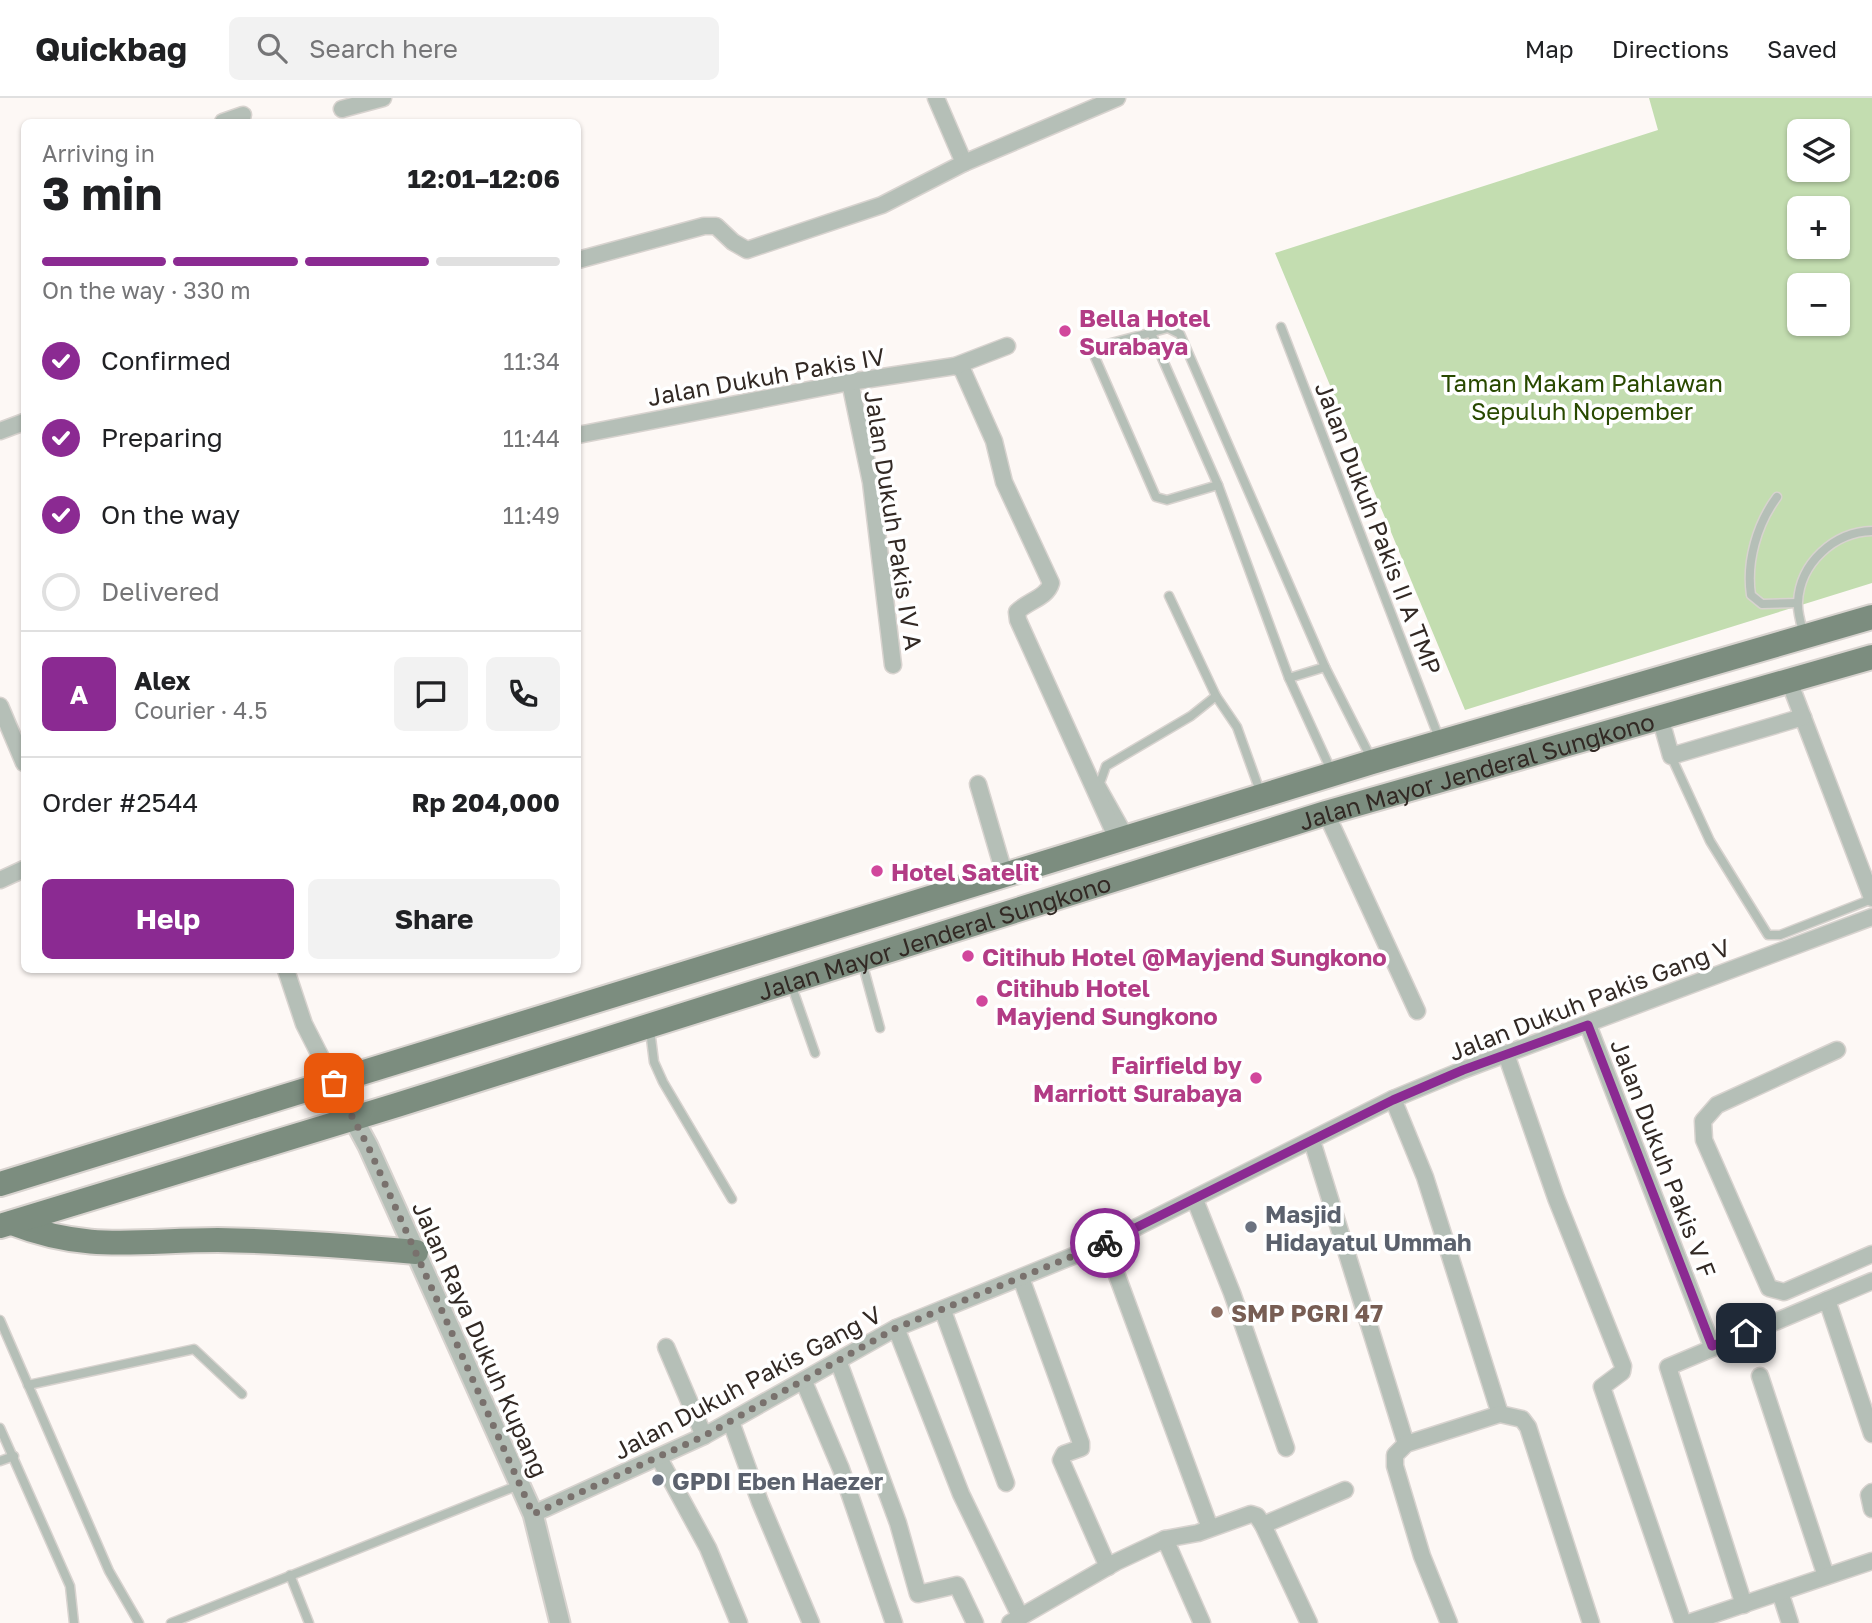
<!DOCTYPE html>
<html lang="en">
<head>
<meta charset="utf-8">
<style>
  body { margin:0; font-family:"Golos Text",sans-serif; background:#f2f2f2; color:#202124; height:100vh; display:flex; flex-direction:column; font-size:26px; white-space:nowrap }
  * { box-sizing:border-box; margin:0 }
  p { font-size:23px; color:#757577 }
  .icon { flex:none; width:38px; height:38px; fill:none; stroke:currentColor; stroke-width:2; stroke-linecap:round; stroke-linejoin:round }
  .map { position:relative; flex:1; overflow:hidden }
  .side { position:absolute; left:21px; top:21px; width:560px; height:854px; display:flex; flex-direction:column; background:#fff; border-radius:10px; box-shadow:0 2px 5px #0004 }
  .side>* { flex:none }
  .tools { position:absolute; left:1787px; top:21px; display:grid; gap:14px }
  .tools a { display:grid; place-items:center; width:63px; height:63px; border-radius:10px; background:#fff; box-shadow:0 2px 5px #0004; font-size:35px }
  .pin { position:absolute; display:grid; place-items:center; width:60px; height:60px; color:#fff; margin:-30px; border-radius:14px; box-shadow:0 4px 10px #0006 }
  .courier { position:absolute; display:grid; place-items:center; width:70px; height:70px; margin:-35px; border:5px solid #8b2a92; border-radius:50%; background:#fff; color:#222; box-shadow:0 2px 9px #0007 }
  .headline em { font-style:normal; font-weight:700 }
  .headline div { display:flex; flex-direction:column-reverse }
  .headline { display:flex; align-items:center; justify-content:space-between; height:119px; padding:0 21px }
  h1 { font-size:46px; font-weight:700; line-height:52px }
  .bar { display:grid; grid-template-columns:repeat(4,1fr); gap:10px 7px; align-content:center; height:84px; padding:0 21px }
  .bar i { height:9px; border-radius:5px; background:#e0e0e0 }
  .bar .selected { background:#8b2a92 }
  .bar p { grid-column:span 4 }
  .line { display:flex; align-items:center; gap:18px; padding:0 21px; border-top:2px solid #e0e0e0 }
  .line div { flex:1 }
  .round { display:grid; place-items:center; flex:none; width:74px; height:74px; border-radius:10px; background:#f2f2f2 }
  ol { padding:0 21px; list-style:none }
  li { display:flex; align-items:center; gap:21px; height:77px }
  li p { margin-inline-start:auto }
  li .icon { padding:7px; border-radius:50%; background:#8b2a92; color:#fff; stroke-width:4 }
  li:last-child { color:#757577 }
  li i { width:38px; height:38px; border:4px solid #e0e0e0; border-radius:50% }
  .button { display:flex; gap:14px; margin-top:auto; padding:14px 21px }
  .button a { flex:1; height:80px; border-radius:10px; background:#8b2a92; color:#fff; font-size:28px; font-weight:700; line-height:80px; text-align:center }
  .button a+a { background:#f2f2f2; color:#202124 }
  header { display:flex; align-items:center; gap:42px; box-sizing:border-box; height:98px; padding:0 35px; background:#fff; border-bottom:2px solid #e0e0e0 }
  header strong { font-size:33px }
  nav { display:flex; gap:38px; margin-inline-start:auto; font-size:24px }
  .search { width:490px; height:63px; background:#f2f2f2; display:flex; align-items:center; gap:18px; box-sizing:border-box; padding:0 24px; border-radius:10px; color:#757577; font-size:26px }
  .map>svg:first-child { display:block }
</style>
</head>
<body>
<header>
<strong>Quickbag</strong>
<div class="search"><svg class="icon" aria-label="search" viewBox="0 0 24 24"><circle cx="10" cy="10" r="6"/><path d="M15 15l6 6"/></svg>Search here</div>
<nav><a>Map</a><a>Directions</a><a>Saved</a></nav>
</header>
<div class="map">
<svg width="1872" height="1525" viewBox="0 0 1872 1525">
  <rect width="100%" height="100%" fill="#fdf8f5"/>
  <path fill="#c3ddb0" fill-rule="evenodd" d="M 1649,0 L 1872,0 L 1872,485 L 1465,612 L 1275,155 L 1658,32 ZM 1799,33 L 1838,33 L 1838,72 L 1799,72 ZM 1799,110 L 1838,110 L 1838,149 L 1799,149 ZM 1799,187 L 1838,187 L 1838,226 L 1799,226 Z"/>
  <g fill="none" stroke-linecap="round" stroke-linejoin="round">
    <defs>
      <g id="service">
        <polyline points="1281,229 1439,640"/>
        <polyline points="1151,235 1218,387 1289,580 1325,569"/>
        <polyline points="1218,387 1167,402 1156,399 1094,257 1096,249 1168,230 1180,236 1325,569 1371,660"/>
        <path d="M 1777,399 C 1757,426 1746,464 1751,497 L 1762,506 L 1797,505"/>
        <polyline points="1169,498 1216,598 1237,629 1261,696"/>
        <path d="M 1804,537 C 1801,526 1797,514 1798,504 C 1800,465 1834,434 1872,433"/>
        <polyline points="1289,580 1331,672"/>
        <polyline points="1671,658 1710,743 1768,837 1780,837 1872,801"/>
        <polyline points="1129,737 1100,685 1106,668 1191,618 1216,598"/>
        <polyline points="862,864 880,930"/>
        <polyline points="791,886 815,955"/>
        <polyline points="650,932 654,964 663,984 732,1101"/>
        <polyline points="0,1222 109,1473 139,1525"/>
        <polyline points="28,1287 194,1251 242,1296"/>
        <polyline points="0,1330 70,1488 74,1525"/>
        <polyline points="0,1363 14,1358"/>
        <polyline points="290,1477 309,1525"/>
        <polyline points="171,1525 519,1387"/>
      </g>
      <g id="minor">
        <polyline points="936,0 964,65"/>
        <polyline points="342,11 383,0"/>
        <polyline points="223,24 243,17"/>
        <polyline points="578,162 704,128 716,128 733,144 747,152 882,107 964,65 1117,0"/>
        <path d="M 955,268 L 962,271 L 994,343 L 1004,384 L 1051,485 C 1047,500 1027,503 1017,514 L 1018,522 L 1118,743"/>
        <polyline points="850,284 871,384 893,567"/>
        <polyline points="0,333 24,324"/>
        <polyline points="578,337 850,284 955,268 1007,248"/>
        <polyline points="1789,583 1872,800"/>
        <polyline points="0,608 24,665"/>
        <polyline points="1660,619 1671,658 1803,619"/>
        <polyline points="978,686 1005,778"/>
        <polyline points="1326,715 1417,913"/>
        <polyline points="0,782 24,771"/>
        <polyline points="286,872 304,926 334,985"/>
        <polyline points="1588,927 1712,1248"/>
        <polyline points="1837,952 1717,1007 1703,1023 1704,1042 1769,1190 1784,1194 1872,1156"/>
        <polyline points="1506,956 1556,1100 1623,1268 1622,1274 1602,1289 1683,1525"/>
        <polyline points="1393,1001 1425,1079 1500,1316"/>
        <polyline points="1312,1043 1406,1346"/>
        <polyline points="1195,1102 1232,1195 1286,1350"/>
        <polyline points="1105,1145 1210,1430"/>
        <polyline points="1021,1180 1081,1345 1081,1350 1064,1356 1061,1362 1108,1469"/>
        <polyline points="1827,1202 1872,1336"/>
        <polyline points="943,1213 1006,1385"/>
        <polyline points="896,1230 961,1396 1020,1518"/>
        <polyline points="666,1249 704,1338"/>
        <polyline points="839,1265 898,1425 918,1496 957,1487 975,1525"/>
        <polyline points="1760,1278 1826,1478"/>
        <polyline points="804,1284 841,1371 894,1525"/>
        <polyline points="731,1324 760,1404 811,1525"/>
        <polyline points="659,1360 708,1450 739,1525"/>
        <polyline points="1872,1394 1869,1397 1872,1411"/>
        <polyline points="533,1416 704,1338 896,1230 1105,1145 1393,1001 1463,972 1872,819"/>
        <polyline points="1263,1427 1309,1525"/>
        <polyline points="1165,1441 1202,1525"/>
        <polyline points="1780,1494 1790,1525"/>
        <polyline points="1744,1507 1668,1269 1872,1183"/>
        <polyline points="1010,1525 1116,1464 1165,1441 1198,1435 1251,1416 1257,1418 1263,1427 1345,1392"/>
        <polyline points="1449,1525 1422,1458 1395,1368 1395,1357 1406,1346 1500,1316 1522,1321 1528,1329 1591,1525"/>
        <polyline points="1688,1525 1872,1463"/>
      </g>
      <polyline id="tertiary" points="334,985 368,1048 533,1416 560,1525"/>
      <g id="primary">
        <polyline points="0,1086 1372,664 1872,519"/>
        <path d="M 12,1125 C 89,1155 139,1142 218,1142 C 284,1143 350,1148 416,1154"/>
        <path id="s1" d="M 0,1128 L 397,1007 L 1326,715 L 1872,559"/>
      </g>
    </defs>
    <use href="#service" stroke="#d8d3cf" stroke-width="11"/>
    <use href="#minor" stroke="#d8d3cf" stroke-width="19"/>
    <use href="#tertiary" stroke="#d8d3cf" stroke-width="23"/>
    <use href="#primary" stroke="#d8d3cf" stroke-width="28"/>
    <use href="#service" stroke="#b5bfb7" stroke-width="8"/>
    <use href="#minor" stroke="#b5bfb7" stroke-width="16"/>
    <use href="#tertiary" stroke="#b5bfb7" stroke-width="19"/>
    <use href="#primary" stroke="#7c8d7f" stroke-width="24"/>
  </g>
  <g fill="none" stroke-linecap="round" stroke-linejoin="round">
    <polyline stroke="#79716d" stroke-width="7" stroke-dasharray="0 12.6" points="334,985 368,1048 533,1416 704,1338 896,1230 1105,1145"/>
    <polyline stroke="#8b2a92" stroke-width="9" points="1105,1145 1393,1002 1463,972 1588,927 1712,1248 1746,1235"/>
  </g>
  <g fill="#d1479c" stroke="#fff" stroke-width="2.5">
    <circle cx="1065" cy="233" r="7"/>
    <circle cx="877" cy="773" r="7"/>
    <circle cx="968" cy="858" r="7"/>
    <circle cx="982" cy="903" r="7"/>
    <circle cx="1256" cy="980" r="7"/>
  </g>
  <g fill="#6b7280" stroke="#fff" stroke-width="2.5">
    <circle cx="1251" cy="1129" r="7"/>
    <circle cx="658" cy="1382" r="7"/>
  </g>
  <circle fill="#8d6e63" stroke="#fff" stroke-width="2.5" cx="1217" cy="1214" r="7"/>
  <g text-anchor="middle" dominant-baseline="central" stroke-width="7" stroke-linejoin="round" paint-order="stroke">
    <g font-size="24" font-weight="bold" fill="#b23c85" stroke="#fff" text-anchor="start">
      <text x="1079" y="219">Bella Hotel<tspan x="1079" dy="28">Surabaya</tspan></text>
      <text x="891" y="773">Hotel Satelit</text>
      <text x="982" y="858">Citihub Hotel @Mayjend Sungkono</text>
      <text x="996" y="889">Citihub Hotel<tspan x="996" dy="28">Mayjend Sungkono</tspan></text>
      <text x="1242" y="966" text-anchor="end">Fairfield by<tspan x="1242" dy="28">Marriott Surabaya</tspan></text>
    </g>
    <g font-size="24" fill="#322924" stroke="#fff">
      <text transform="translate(766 278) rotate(-10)">Jalan Dukuh Pakis IV</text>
      <text transform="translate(894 422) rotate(81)">Jalan Dukuh Pakis IV A</text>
      <text transform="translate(1379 430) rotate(69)">Jalan Dukuh Pakis II A TMP</text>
      <text stroke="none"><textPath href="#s1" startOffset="1545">Jalan Mayor Jenderal Sungkono</textPath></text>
      <text stroke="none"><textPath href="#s1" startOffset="978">Jalan Mayor Jenderal Sungkono</textPath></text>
      <text transform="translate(1589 901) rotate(-21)">Jalan Dukuh Pakis Gang V</text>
      <text transform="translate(1664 1060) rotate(69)">Jalan Dukuh Pakis V F</text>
      <text transform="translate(481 1241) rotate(66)">Jalan Raya Dukuh Kupang</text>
      <text transform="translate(747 1284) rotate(-28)">Jalan Dukuh Pakis Gang V</text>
    </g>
    <g font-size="24" fill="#294900" stroke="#fff">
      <text x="1582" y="284">Taman Makam Pahlawan<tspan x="1582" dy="28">Sepuluh Nopember</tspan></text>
    </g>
    <g font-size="24" font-weight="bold" fill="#5b616d" stroke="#fff" text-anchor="start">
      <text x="1265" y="1115">Masjid<tspan x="1265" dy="28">Hidayatul Ummah</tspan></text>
      <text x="672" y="1382">GPDI Eben Haezer</text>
    </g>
    <g font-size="24" font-weight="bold" fill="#785e54" stroke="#fff" text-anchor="start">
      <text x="1231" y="1214">SMP PGRI 47</text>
    </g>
  </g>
</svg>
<div class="tools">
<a><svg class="icon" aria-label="layers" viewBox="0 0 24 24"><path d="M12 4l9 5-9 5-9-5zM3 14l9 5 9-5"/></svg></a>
<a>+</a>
<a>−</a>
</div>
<div class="pin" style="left:334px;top:985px;background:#ea580c"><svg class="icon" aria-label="bag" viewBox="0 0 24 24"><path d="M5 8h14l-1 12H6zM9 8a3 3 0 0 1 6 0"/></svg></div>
<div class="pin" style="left:1746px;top:1235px;background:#1f2937"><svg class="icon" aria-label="home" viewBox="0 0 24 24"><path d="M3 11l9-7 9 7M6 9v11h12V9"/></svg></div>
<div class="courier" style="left:1105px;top:1145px"><svg class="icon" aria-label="bike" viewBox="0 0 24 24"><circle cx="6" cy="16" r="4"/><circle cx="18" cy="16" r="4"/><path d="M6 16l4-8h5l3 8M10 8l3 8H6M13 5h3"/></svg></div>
<section class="side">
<div class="headline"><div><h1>3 min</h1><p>Arriving in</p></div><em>12:01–12:06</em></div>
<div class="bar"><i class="selected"></i><i class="selected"></i><i class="selected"></i><i></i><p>On the way · 330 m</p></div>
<ol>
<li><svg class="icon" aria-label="check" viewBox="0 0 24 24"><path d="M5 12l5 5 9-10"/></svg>Confirmed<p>11:34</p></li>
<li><svg class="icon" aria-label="check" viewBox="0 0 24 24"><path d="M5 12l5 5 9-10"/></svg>Preparing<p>11:44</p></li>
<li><svg class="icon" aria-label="check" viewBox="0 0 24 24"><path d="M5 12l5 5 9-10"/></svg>On the way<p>11:49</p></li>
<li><i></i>Delivered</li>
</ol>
<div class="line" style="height:126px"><b class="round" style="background:#8b2a92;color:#fff">A</b><div><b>Alex</b><p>Courier · 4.5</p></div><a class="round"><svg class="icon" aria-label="chat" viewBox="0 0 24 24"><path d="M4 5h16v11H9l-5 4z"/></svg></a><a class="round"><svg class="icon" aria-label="phone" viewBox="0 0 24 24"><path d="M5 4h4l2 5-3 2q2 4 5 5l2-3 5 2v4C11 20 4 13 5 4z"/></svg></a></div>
<div class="line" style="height:91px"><div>Order #2544</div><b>Rp 204,000</b></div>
<div class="button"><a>Help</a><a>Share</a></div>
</section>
</div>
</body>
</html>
